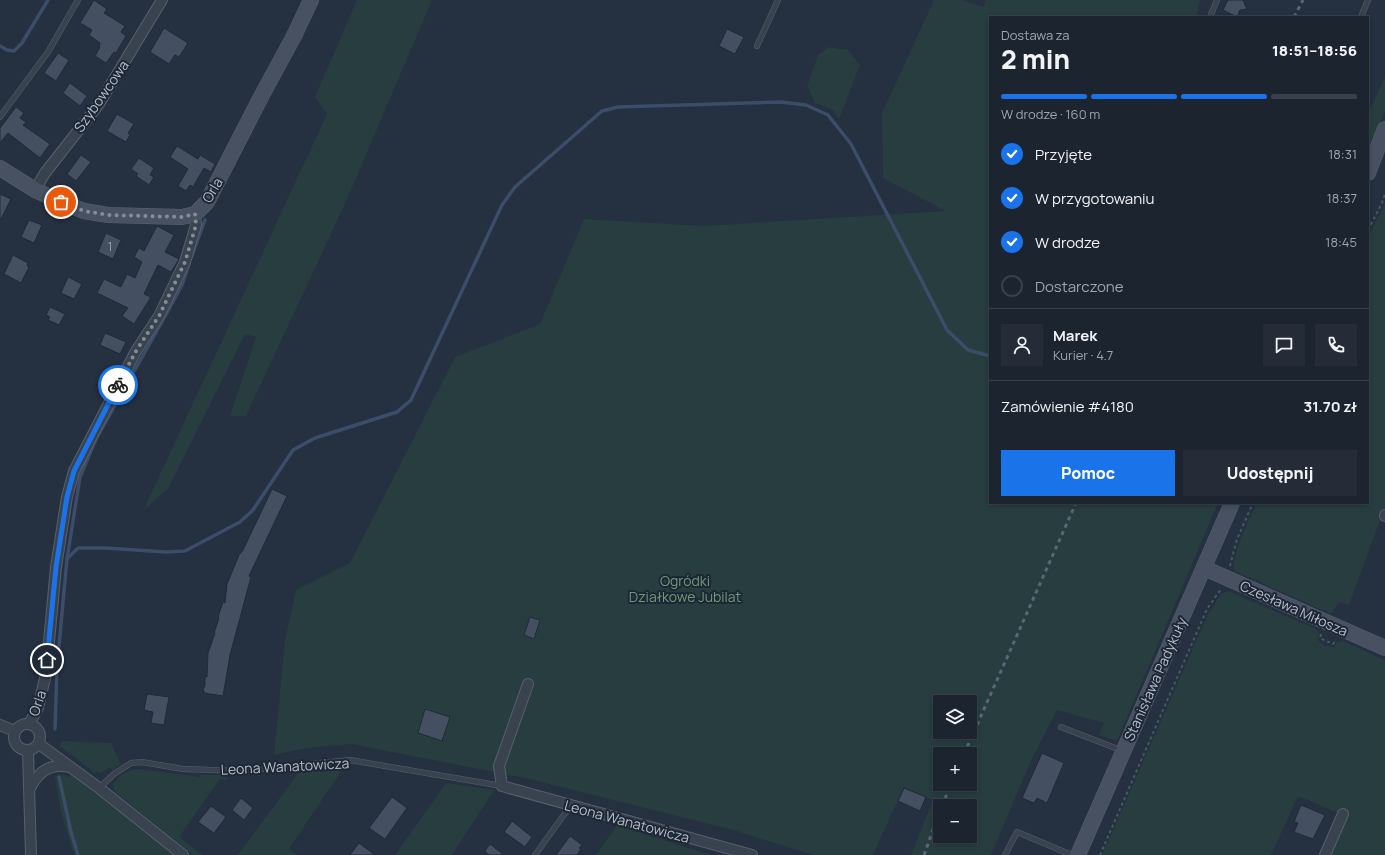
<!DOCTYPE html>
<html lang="pl">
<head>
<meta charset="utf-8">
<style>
  body { margin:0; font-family:Manrope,sans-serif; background:#252c38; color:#f1f3f6; height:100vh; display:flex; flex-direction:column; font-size:15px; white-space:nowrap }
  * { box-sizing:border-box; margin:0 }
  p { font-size:13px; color:#a0a4ab }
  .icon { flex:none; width:22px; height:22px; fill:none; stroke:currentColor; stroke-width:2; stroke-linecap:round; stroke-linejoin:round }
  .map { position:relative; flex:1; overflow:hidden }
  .details { position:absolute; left:989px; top:16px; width:380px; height:488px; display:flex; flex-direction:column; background:#1c2430; border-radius:0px; box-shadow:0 2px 6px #0003,0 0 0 1px #3a414c }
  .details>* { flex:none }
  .fabs { position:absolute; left:933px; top:695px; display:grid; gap:8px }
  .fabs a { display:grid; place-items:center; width:44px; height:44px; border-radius:0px; background:#1c2430; box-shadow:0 2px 6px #0003,0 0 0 1px #3a414c; font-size:20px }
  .pin { position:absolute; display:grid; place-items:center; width:34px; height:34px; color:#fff; margin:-17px; border:2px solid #fff; border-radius:50%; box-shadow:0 1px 4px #0007 }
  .courier { position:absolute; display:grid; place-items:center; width:40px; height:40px; margin:-20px; border:3px solid #1a73e8; border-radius:50%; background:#fff; color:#222; box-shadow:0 1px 5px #0007 }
  .headline em { font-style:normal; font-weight:800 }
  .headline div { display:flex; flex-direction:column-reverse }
  .headline { display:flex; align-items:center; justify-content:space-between; height:68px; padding:0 12px }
  h1 { font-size:26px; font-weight:800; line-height:30px }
  .bar { display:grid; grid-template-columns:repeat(4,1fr); gap:6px 4px; align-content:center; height:48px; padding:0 12px }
  .bar i { height:5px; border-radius:3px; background:#3a414c }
  .bar .on { background:#1a73e8 }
  .bar p { grid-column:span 4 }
  .line { display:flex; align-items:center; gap:10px; padding:0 12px; border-top:1px solid #3a414c }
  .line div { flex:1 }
  .round { display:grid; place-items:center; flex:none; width:42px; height:42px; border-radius:0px; background:#252c38 }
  ol { padding:0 12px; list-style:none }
  li { display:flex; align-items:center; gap:12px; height:44px }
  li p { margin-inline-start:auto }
  li .icon { padding:4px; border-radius:50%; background:#1a73e8; color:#fff; stroke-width:4 }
  li:last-child { color:#a0a4ab }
  li i { width:22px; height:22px; border:2px solid #3a414c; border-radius:50% }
  .action { display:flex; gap:8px; margin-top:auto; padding:8px 12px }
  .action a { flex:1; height:46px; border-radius:0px; background:#1a73e8; color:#fff; font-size:16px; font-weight:800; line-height:46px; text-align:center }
  .action a+a { background:#252c38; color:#f1f3f6 }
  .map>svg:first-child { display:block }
</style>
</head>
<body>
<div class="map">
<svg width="1385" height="855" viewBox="0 0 1385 855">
  <rect width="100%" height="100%" fill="#253040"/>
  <g fill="#273d40" fill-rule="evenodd">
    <polygon points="357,0 432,0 345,204 246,416 230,416 256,337 245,334 168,489 143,511 327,114 315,97"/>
    <path d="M 934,0 L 962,0 L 983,7 L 986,0 L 1200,0 L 1196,17 L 990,17 L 990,503 L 1218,503 L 1117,741 L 1099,735 L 1104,723 L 1057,710 L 1031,761 L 991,855 L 911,855 L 933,800 L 904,787 L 873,855 L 813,855 L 733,830 L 525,778 L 351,744 L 307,748 L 274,755 L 285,640 L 296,590 L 350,563 L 455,357 L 540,324 L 584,219 L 703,226 L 946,211 L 883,178 L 882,113 ZM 940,702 L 970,702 L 970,732 L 940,732 ZM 940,754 L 970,754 L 970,784 L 940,784 ZM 940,806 L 970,806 L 970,836 L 940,836 Z"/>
    <polygon points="829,47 838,49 847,49 860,65 839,119 833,110 815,103 807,86 818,55"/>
    <polygon points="1385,77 1385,112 1368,151 1368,114"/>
    <path d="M 1385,204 L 1385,507 L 1349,605 L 1339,602 L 1331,614 L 1235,571 C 1229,561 1251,515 1257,503 L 1368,503 L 1368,240 L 1372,229 Z"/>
    <polygon points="1228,591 1316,629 1319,632 1318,640 1325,646 1334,647 1337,642 1343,641 1385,660 1385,855 1329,855 1345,816 1298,796 1271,855 1102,855 1208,614 1221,594"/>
    <polygon points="61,741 111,743 121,764 113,770 110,767 101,773 94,772 60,746"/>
    <polygon points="344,767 289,849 298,855 238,855 298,773"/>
    <path d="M 138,769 L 200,777 L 200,775 L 227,775 L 227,780 L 220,779 L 179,837 L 202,855 L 193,855 L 115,792 L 113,784 C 120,775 127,770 138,769 Z"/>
    <polygon points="71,774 176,855 74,855 61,813 55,779 55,776 63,775 70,777"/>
    <polygon points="446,783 494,790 452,855 395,855"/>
    <polygon points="617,825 710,855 596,855"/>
  </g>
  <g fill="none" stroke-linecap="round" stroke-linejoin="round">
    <g stroke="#3b4d69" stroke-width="3.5">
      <polyline points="0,46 7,50 14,51 22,43 48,0"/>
      <polyline points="191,258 205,220"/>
      <polyline points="67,559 78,548 105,548 166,552 185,551 240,522 253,510 293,450 315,438 397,412 411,400 502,205 515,187 602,111 618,107 781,102 806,105 828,115 851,144 947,330 968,350 990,356"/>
      <polyline points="55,729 57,667 67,559 80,477 96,439 168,311 182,285 189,264"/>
      <polyline points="59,777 71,832 78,855"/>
    </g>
  </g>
  <g fill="#445061" stroke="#202937">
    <polygon points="94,0 107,9 104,13 125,26 121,32 126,36 116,53 114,52 106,63 95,56 100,47 99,46 100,43 89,35 92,30 80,23"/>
    <polygon points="1228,0 1243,0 1247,9 1240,10 1237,17 1223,10"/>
    <polygon points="164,28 188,43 179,57 175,55 169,64 150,52"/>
    <polygon points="727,29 744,37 735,54 719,46"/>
    <polygon points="58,53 69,60 56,81 44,73"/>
    <polygon points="70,83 87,96 80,106 63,93"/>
    <polygon points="16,107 24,113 20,118 26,122 23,125 50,144 40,158 8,133 0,143 0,128"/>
    <polygon points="117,114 134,124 128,133 130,135 126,142 107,131"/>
    <polygon points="177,146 198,159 200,155 215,164 211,172 204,168 193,187 190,185 186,191 178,186 188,169 170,157"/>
    <polygon points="81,155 91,162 76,181 67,174"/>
    <polygon points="139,158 154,168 150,175 154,177 149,185 136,176 138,174 131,169"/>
    <polygon points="0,194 11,199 0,221"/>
    <polygon points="29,220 42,225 34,243 21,237"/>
    <polygon points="157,226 174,235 165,252 179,259 171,272 158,265 144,294 151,297 134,324 122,316 128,308 97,293 104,279 121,287 127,274 135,278 142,262 134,257 139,248 144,251"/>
    <polygon points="106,233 121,240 113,259 98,252"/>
    <polygon points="13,255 28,263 27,266 29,267 21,283 4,274"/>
    <polygon points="68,277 82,284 74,299 61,293"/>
    <polygon points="50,307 65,314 59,325 48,320 50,317 46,315"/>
    <polygon points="105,333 126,342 120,354 100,345"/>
    <polygon points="272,489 287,496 249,576 251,577 230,655 223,696 204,693 204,691 203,690 205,685 205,677 207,677 208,653 215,633 214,633 219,618 218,617 223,602 225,603 227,584 239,555 243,550"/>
    <polygon points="530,617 540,620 534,639 524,635"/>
    <polygon points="147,694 169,697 164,725 151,723 153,712 144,710"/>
    <polygon points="425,709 450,717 442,741 418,733"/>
    <polygon points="1042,753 1064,763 1047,803 1037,798 1034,803 1022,798"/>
    <polygon points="904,788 926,797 920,811 898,801"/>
    <polygon points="392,797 407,808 385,839 369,828"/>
    <polygon points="241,798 253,808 244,820 232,810"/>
    <polygon points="1301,805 1325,815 1313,839 1294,832 1298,823 1294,822"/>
    <polygon points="211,806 226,817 214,833 198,822"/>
    <polygon points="512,821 532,837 525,847 504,832"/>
    <polygon points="570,836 582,845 579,848 581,849 577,855 556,855"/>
    <polygon points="359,843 375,855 350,855"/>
    <polygon points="490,844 504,855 489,855 485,851"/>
  </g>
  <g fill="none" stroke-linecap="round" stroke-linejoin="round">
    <defs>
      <g id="lane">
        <polyline points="1210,17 1217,0"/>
        <polyline points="1361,17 1368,0"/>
        <polyline points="757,46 778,0"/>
        <polyline points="0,117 48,52 78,0"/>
        <polyline points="1061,727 1123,751"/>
        <polyline points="99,788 114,774 131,763 142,762 183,769 241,771 350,760 502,786"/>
        <polyline points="535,855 571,805"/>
        <polyline points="1005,855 1017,832 1072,855"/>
      </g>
      <g id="street">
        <polyline points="35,190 45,173 99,104 162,0"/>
        <polyline points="1385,516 1385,515"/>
        <polyline points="528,684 499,766 502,786 752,855"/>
        <circle cx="27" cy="737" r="13"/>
        <polyline points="29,724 38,708 46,674 56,567 67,497 74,471 136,351 159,316 185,262 196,225 195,214"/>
        <polyline points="0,725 15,731"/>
        <polyline points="39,744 99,788 183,855"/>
        <polyline points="28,751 31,855"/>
        <path d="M 30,788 C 39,771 50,763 70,767"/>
        <polyline points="1325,855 1343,814"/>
      </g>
      <g id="secondary">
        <polyline points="0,168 35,190 61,202 84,211 108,215 182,217 195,214 207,202 262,95 294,36 311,0"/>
        <polyline points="1368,173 1385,129"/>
        <polyline points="1204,568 1385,648"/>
        <polyline points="1078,855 1232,503"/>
      </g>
    </defs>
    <use href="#lane" stroke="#57606d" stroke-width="6"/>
    <use href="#street" stroke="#57606d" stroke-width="12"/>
    <use href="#secondary" stroke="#57606d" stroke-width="16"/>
    <g stroke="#455a5d" stroke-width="2" stroke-dasharray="3 3" stroke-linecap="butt">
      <polyline points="1368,230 1382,203 1385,194"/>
      <polyline points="1230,566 1237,539 1253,503"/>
      <polyline points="1321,634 1320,638 1333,644 1336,640"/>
      <polyline points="1100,855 1207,609 1221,589"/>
    </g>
    <use href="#lane" stroke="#39424f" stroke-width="5"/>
    <use href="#street" stroke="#39424f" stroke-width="10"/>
    <use href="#secondary" stroke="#475162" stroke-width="15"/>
    <g stroke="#5b6676" stroke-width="3" stroke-dasharray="4 4" stroke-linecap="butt">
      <polyline points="1294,17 1303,0"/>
      <polyline points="964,754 1076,503"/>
      <polyline points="942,806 951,784"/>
      <polyline points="924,855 940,810"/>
    </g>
  </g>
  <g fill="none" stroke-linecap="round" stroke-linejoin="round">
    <polyline stroke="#838c9a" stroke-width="4" stroke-dasharray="0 7.2" points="61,202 84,211 108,215 182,217 195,214 196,225 185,262 159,316 136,351 118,385"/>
    <polyline stroke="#1a73e8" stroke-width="5" points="47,660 56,567 67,497 74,471 118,385"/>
  </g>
  <g text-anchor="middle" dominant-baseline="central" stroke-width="4" stroke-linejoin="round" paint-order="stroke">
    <g font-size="12" fill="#99a2b0">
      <text x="110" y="246">1</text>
    </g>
    <g font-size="14" fill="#b5bdca" stroke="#1e2735">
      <text transform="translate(101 96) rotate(-55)">Szybowcowa</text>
      <text transform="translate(212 190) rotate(-60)">Orla</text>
      <text transform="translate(1294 608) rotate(24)">Czesława Miłosza</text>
      <text transform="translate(1155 679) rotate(-66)">Stanisława Padykuły</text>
      <text transform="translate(37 703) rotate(-71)">Orla</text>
      <text transform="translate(285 766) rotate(-3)">Leona Wanatowicza</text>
      <text transform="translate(627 821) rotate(15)">Leona Wanatowicza</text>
    </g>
    <g font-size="14" fill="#6d9b78" stroke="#1e2735">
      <text x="685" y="580">Ogródki<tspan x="685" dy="16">Działkowe Jubilat</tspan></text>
    </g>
  </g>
</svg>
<div class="fabs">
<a><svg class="icon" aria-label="layers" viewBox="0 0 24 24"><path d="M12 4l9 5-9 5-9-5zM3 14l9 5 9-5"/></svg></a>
<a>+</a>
<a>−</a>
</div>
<div class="pin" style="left:61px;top:202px;background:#ea580c"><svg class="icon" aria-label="bag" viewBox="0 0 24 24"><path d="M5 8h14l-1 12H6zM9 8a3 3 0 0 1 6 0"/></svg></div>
<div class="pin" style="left:47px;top:660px;background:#1f2937"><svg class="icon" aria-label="home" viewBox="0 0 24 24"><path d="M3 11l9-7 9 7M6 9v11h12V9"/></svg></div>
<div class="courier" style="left:118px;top:385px"><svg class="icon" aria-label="bike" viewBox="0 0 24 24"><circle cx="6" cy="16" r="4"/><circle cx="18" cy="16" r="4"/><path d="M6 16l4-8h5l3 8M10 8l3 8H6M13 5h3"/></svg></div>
<section class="details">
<div class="headline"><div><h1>2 min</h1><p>Dostawa za</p></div><em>18:51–18:56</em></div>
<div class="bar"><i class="on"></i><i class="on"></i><i class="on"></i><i></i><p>W drodze · 160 m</p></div>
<ol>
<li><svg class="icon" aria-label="check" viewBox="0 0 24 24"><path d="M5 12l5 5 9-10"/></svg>Przyjęte<p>18:31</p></li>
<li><svg class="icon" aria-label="check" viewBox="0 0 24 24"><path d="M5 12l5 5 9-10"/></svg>W przygotowaniu<p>18:37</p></li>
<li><svg class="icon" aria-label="check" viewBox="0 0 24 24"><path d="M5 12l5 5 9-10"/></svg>W drodze<p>18:45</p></li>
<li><i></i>Dostarczone</li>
</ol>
<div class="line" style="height:72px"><a class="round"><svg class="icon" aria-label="person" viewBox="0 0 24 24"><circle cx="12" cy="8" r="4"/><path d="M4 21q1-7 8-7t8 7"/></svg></a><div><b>Marek</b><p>Kurier · 4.7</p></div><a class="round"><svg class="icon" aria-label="chat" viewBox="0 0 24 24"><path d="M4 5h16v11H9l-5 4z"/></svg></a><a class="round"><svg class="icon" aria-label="phone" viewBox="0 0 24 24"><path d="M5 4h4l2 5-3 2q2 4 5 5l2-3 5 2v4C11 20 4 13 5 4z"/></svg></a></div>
<div class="line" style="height:52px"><div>Zamówienie #4180</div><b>31.70 zł</b></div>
<div class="action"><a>Pomoc</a><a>Udostępnij</a></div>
</section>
</div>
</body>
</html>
